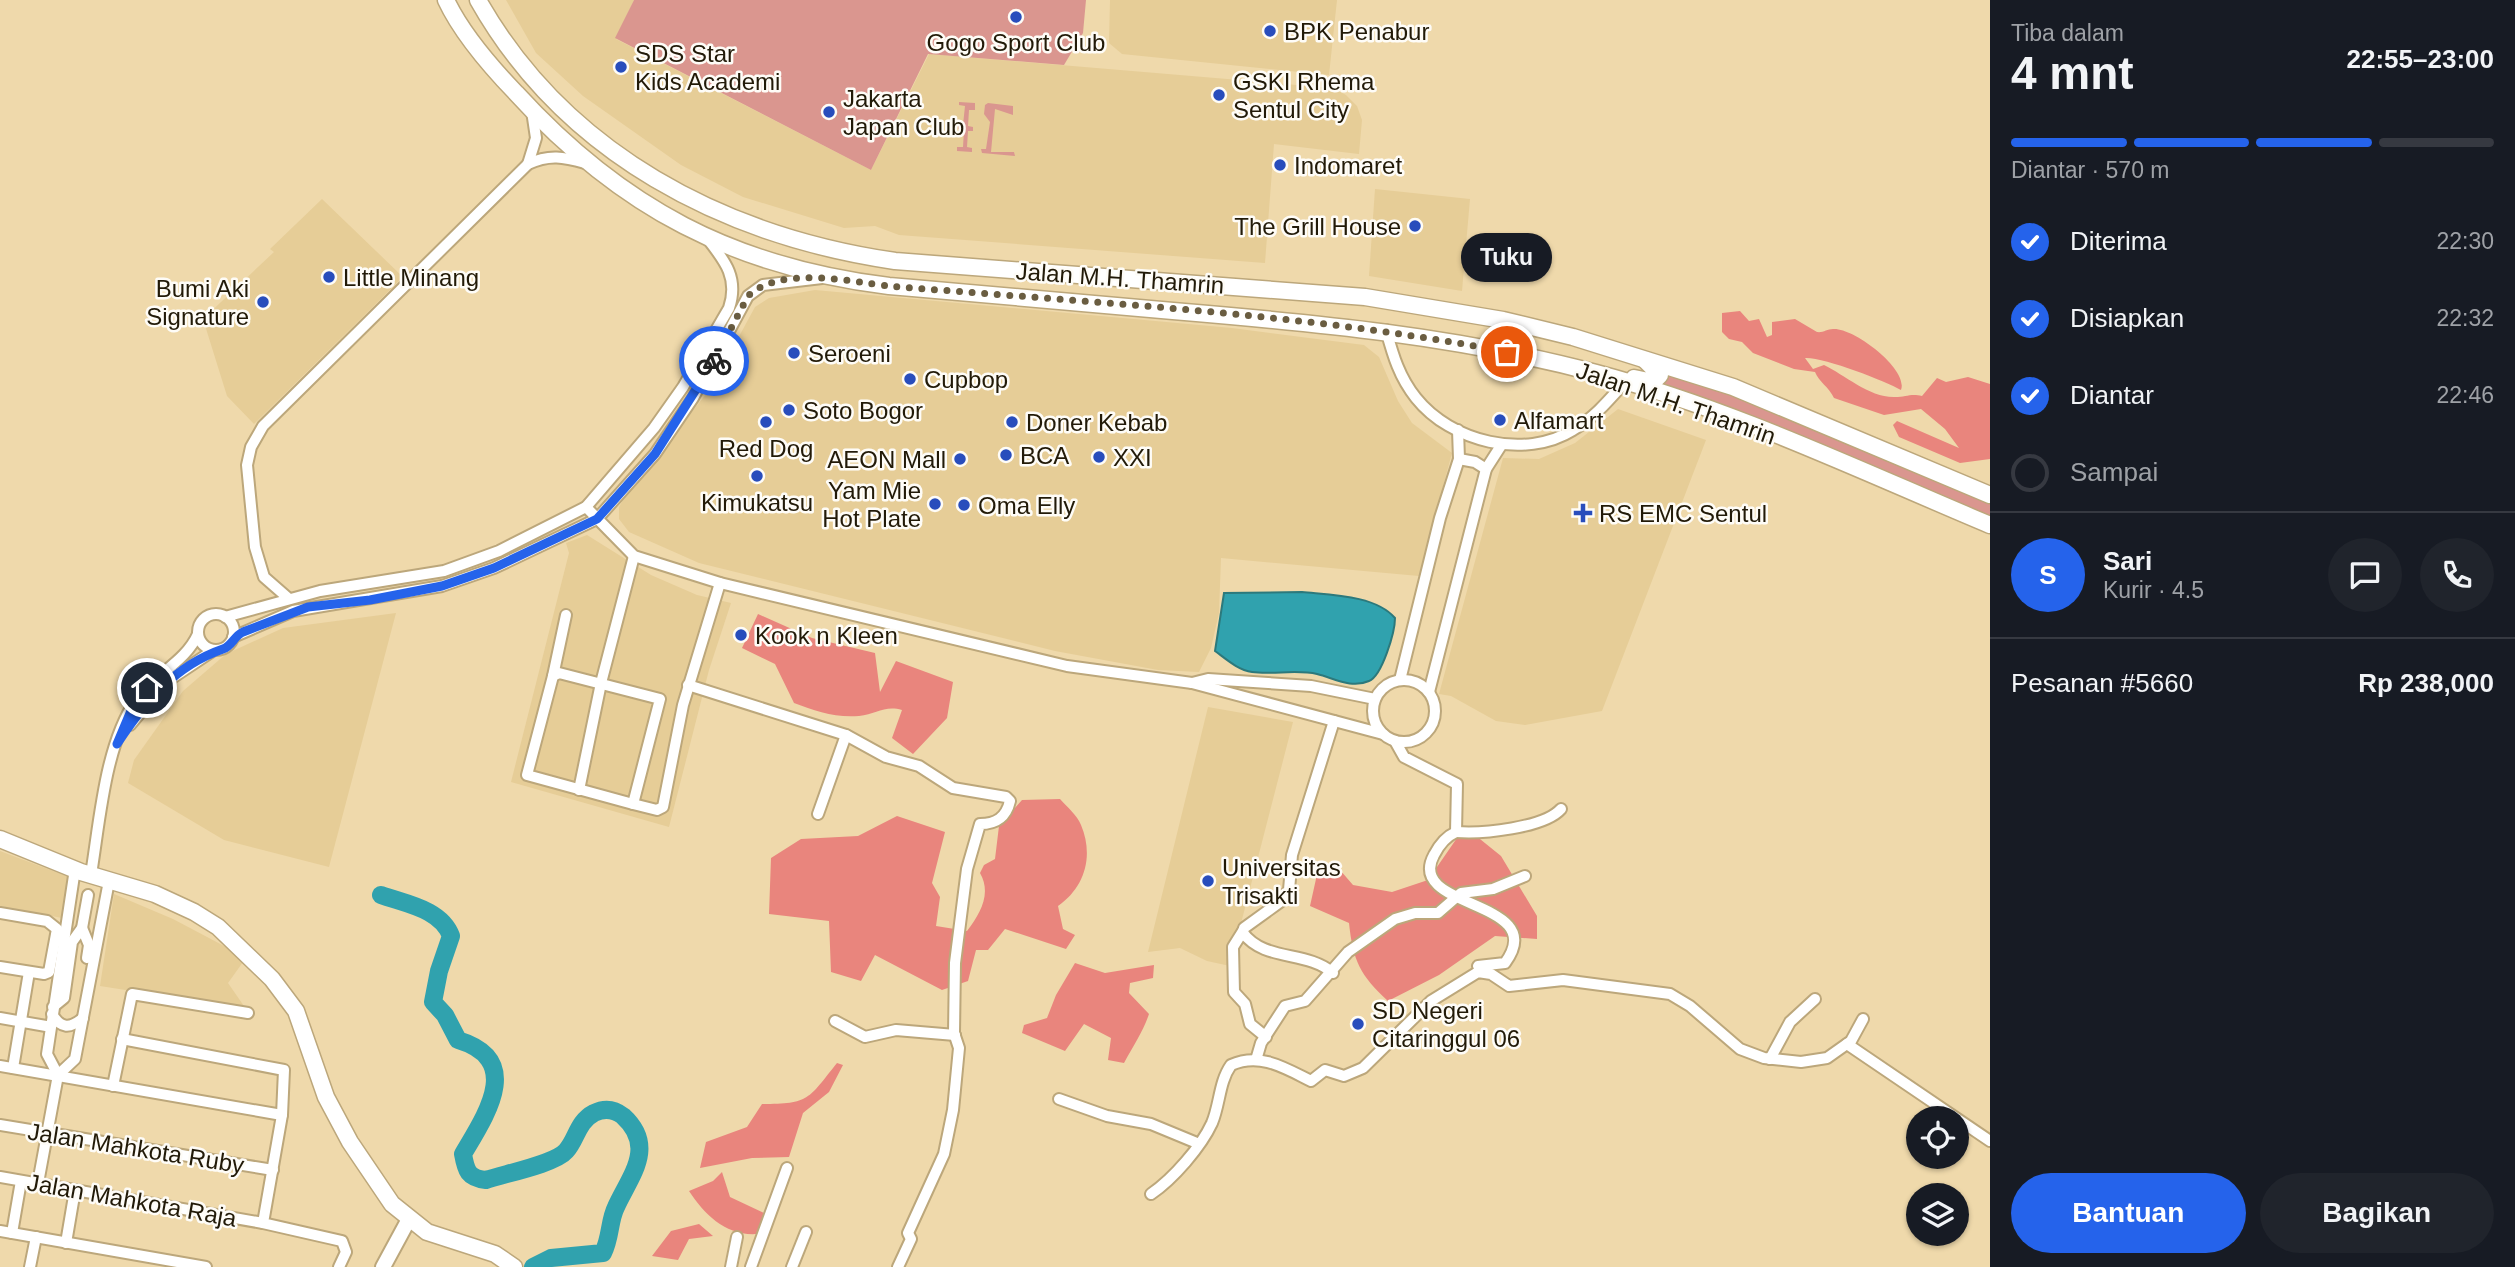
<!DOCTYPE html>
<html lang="id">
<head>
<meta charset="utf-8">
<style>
  body { margin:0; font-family:Helvetica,sans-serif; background:#20242c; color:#f1f3f6; height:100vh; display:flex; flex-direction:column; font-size:26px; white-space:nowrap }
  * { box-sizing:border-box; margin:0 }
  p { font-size:23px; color:#9ea1a6 }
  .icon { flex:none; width:38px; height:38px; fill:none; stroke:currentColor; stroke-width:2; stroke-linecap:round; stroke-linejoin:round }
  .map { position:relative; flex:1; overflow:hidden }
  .drawer { display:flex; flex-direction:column; background:#171b24; width:525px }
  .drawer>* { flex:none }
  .controls { position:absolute; left:1906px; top:1106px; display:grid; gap:14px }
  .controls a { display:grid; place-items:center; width:63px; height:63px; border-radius:50%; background:#171b24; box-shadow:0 2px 5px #0004; font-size:35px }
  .pin { position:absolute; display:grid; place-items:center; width:60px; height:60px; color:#fff; margin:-30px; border:4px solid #fff; border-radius:50%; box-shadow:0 2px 7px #0007 }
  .courier { position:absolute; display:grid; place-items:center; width:70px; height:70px; margin:-35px; border:5px solid #2563eb; border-radius:50%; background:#fff; color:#222; box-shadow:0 2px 9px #0007 }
  .bubble { position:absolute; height:49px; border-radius:24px; background:#171b24; box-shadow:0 2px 5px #0004; font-size:23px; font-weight:700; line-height:49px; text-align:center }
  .head em { font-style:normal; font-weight:700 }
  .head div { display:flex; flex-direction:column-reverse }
  .head { display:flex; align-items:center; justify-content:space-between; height:119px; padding:0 21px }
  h1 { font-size:46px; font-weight:700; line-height:52px }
  .bar { display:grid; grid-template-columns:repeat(4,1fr); gap:10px 7px; align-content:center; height:84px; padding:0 21px }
  .bar i { height:9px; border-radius:5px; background:#363941 }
  .bar .active { background:#2563eb }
  .bar p { grid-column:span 4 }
  .line { display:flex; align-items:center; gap:18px; padding:0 21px; border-top:2px solid #363941 }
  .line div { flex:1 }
  .round { display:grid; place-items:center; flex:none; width:74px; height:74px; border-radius:37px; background:#20242c }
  ol { padding:0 21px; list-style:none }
  li { display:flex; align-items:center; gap:21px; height:77px }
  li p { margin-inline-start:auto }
  li .icon { padding:7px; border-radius:50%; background:#2563eb; color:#fff; stroke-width:4 }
  li:last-child { color:#9ea1a6 }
  li i { width:38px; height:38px; border:4px solid #363941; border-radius:50% }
  .cta { display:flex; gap:14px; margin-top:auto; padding:14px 21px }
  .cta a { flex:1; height:80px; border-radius:42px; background:#2563eb; color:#fff; font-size:28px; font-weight:700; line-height:80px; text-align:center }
  .cta a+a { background:#20242c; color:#f1f3f6 }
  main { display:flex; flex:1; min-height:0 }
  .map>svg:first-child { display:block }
</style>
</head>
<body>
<main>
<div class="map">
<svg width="1990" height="1267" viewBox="0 0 1990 1267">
  <rect width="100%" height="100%" fill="#efd9ab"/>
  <g fill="#e6cd97">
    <polygon points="506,0 634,0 616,39 871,170 929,54 1333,88 1346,95 1357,106 1362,120 1359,154 1274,144 1265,263 899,235 875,226 844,228 743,197 681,165 583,96 536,53"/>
    <polygon points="1110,0 1337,0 1329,75 1122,54 1109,43"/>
    <polygon points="1375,189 1470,199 1462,291 1369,276"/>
    <polygon points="322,199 403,277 254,424 227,396 203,319 274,252 270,249"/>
    <polygon points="815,290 1232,328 1364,345 1379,357 1398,401 1412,423 1452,453 1419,576 1221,558 1219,613 1211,648 1199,672 1158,670 1055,651 699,563 629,532 619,519 619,507 628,491 711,388 755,307 769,298"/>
    <polygon points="1618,409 1706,440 1602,711 1525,725 1496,721 1451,696 1439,694 1503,458 1539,459 1575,443"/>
    <polygon points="587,535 651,575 697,595 731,603 709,670 669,827 511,782 569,553 566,543"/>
    <polygon points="396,613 329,867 224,840 128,783 134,760 183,691 226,654 283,628"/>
    <polygon points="1208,707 1293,722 1230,966 1207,961 1180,948 1148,952"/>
    <polygon points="0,851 69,877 62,918 0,906"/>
    <polygon points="114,894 173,919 226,947 243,962 228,983 246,1009 100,986"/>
  </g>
  <g fill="#da968f">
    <polygon points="634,0 1086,0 1083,33 1064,65 928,54 871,170 615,38"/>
    <polygon points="959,102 975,103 975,110 969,110 968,126 973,127 973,131 968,131 967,147 972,148 972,152 957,151 957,147 963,147 964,130 958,129 958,125 963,125 965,106 959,105"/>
    <polygon points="988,103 1013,106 1013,115 995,109 991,152 1014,152 1015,156 982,153 981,149 986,149 990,122 984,114 985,105"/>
    <polygon points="1662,371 1797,418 1990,501 1990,520 1660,387 1666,377"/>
  </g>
  <g fill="#e9857d">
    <path d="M 1740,311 L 1749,321 L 1759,319 L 1767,337 L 1772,335 L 1772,322 L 1795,319 L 1817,332 C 1823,333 1827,329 1833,329 C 1853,327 1909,369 1901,390 C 1885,381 1824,357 1805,358 L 1813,369 L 1824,365 C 1845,375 1870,398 1895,397 C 1906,397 1911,393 1922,396 L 1937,378 L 1946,382 L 1968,377 L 1990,384 L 1990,459 L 1960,463 L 1899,437 L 1893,425 L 1897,421 L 1959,448 L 1945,429 L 1921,409 L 1884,415 L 1834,398 C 1829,387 1819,382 1815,372 L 1794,369 L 1753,353 L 1742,342 L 1729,339 L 1722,332 L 1722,313 Z"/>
    <path d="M 758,614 L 812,638 L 875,653 L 880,692 L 896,661 L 953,682 L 947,718 L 913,754 L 892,738 L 902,710 C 885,705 876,714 859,716 C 835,718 815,711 794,703 L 775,664 L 742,648 Z"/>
    <path d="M 1060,799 C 1067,807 1077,815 1081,825 C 1094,856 1085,887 1058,906 L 1063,929 L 1075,935 L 1066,949 L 1005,929 L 988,950 L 976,950 L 968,981 L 942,990 L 875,955 L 861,981 L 831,972 L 829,921 L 769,914 L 771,858 L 801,839 L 858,836 L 897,816 L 945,832 L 932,883 L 940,897 L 936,926 L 967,931 C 980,914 992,894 980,873 L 984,865 L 995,859 L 999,826 L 1022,800 Z"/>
    <path d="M 1475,835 L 1501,856 L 1537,916 L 1537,939 L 1495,936 L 1439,975 L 1388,1001 C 1360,975 1353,961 1349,923 L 1310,906 L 1318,870 L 1340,870 L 1353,885 L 1392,892 L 1428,880 L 1457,838 Z"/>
    <path d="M 1075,963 L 1105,973 L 1154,965 L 1153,978 L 1130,983 L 1129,993 L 1149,1014 C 1143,1032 1133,1046 1124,1063 L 1108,1060 L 1111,1038 L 1084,1024 L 1065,1051 L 1022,1033 L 1024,1025 L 1047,1018 L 1056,995 Z"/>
    <path d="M 837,1063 L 843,1065 L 829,1092 L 803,1113 L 789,1157 L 752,1158 L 700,1168 L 706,1142 L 747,1127 L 762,1104 C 810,1104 808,1099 837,1063 Z"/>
    <path d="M 722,1172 L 730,1197 L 764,1213 L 757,1234 C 726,1236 705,1215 689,1191 L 713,1181 Z"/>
    <polygon points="699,1224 713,1236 689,1239 678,1260 652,1256 671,1231"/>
  </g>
  <path fill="#30a2ae" stroke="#2c797c" stroke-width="2" d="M 1302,592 C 1330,595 1375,595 1395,618 C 1395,632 1382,676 1369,681 C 1351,689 1334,678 1317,674 C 1296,669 1273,675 1252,672 C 1238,670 1226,659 1215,651 L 1224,593 Z"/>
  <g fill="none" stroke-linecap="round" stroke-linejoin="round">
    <path stroke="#30a2ae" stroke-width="18" d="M 381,895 C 406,904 441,909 451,936 L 439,971 L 433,1002 L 445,1015 L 458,1040 C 524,1060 486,1115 463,1154 C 466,1171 468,1178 486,1180 C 503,1174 555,1164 566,1151 C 577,1139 577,1122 594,1113 C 604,1108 614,1109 623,1116 C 657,1147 630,1176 616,1207 C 609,1221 611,1237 603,1253 L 551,1258 L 533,1267"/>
    <defs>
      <g id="street">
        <polyline points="528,164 536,138 532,111"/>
        <path d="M 1386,330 C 1393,355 1399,377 1416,398 C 1451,442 1525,460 1573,430 C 1594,418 1609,400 1625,382"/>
        <polyline points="1459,459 1475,462 1486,469"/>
        <polyline points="586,507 634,556 720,583 1067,666 1192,683 1383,734"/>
        <path d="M 288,598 L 264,577 L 255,547 L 247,465 L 251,447 L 263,426 L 528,164 C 549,154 564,157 585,163"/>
        <circle cx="216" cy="632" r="18"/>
        <path d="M 225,617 L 320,591 L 444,571 L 499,551 L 586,507 L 654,428 L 683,387 L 729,308 C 739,278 725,261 707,238"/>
        <polyline points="233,637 293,611 442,586 494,568 597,519 655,454 693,398 748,296 763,285 822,278"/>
        <polygon points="559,673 660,699 633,804 527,775 553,676"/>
        <polyline points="553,676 566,615"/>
        <circle cx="1404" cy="711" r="31"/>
        <polyline points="1400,680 1440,518 1459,459 1458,430"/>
        <polyline points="1192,683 1208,679 1311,686 1375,699"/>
        <path d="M 688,685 L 846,735 L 886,757 L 919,766 L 953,788 L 1006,797 L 1010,801 C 1006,818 996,824 980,824 L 967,869 L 955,963 L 954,1033 L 959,1048 L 953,1110 L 944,1154 L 908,1233 L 911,1239 L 898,1267"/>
        <polyline points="1429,692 1486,469 1502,444"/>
        <polyline points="130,725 166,682 214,650"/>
        <path d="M 1395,741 L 1404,757 L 1457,784 L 1456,832 C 1445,837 1439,845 1434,855 C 1404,910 1552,899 1505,963 L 1478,966"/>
        <polyline points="579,790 601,683 634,556"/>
        <polyline points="633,804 657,810 663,807 683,705 720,583"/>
        <polyline points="818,814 846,735"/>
        <path d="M 1456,832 C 1482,834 1544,828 1561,809"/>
        <path d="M 92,868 C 100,817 106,743 136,700 C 154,674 185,663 198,634"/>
        <polyline points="0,913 47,921 57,929 49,972 44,974 0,967"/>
        <polyline points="82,928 89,945 87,958"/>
        <polyline points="1243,931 1233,947 1234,992 1245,1004 1250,1024 1266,1037"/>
        <path d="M 1333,973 C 1306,950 1265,962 1243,933 L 1244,928 L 1280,902 L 1289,890 L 1292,855 L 1334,721"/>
        <polyline points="53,1007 64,998 72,942 82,928 88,895"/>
        <path d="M 52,1014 C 61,1029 70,1029 83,1018"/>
        <polyline points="0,1018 46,1026"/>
        <polyline points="835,1021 865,1037 896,1030 955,1035"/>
        <polyline points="122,1039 284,1070 282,1115 263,1223 342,1241 346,1252 339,1267"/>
        <polyline points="1847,1044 1990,1141"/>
        <polyline points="1770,1059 1790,1022 1815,999"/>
        <polyline points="1256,1060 1261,1043 1285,1006 1305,1001 1348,952 1395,919 1415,913 1438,913 1461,893 1493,889 1525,876"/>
        <polyline points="0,1066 282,1115"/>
        <polyline points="13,1068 29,972"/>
        <polyline points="58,1075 47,1054 75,869"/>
        <polyline points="58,1075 75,1059 109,881"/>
        <polyline points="113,1086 132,994 248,1013"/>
        <polyline points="1059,1099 1107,1116 1151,1124 1197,1143"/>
        <polyline points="0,1125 273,1170"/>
        <polyline points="0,1177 263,1223"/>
        <polyline points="38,1183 58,1075"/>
        <path d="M 1151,1194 C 1173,1179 1201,1147 1212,1123 C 1220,1104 1219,1082 1231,1065 C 1260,1052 1285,1068 1311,1081 L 1325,1070 L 1344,1076 L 1363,1068 L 1431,1001 L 1478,972 L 1491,974 L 1509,986 L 1563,980 L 1670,994 L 1690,1006 L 1740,1049 L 1764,1058 L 1801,1062 L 1827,1058 L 1851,1041 L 1863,1019"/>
        <polyline points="0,1231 206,1267"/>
        <polyline points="12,1233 21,1181"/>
        <polyline points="66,1243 75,1190"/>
        <polyline points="30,1267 36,1237"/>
        <polyline points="731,1267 737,1237"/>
        <polyline points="751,1267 787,1168"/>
        <polyline points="792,1267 806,1232"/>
      </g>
      <polyline id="secondary" points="383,1267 409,1219"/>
      <g id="primary">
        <path d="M 446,0 C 462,34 490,66 516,93 C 621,208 734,267 889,286 C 984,294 1079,303 1173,311 C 1316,323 1457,336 1596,373 C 1732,409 1861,471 1990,525"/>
        <path d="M 478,0 C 565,154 724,236 895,261 L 1365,297 L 1503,320 L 1573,337 L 1733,387 L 1990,495"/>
        <polyline points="1634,378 1653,382 1660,375 1645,360"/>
        <polyline points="0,839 81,872 155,894 194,912 218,927 272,979 296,1011 326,1097 350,1142 392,1204 427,1232 495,1254 514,1267"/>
      </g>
    </defs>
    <use href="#street" stroke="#bca77b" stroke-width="14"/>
    <use href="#secondary" stroke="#bca77b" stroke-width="18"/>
    <use href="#primary" stroke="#bca77b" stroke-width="19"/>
    <use href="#street" stroke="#fff" stroke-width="10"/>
    <use href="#secondary" stroke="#fff" stroke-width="14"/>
    <use href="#primary" stroke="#fff" stroke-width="16"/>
  </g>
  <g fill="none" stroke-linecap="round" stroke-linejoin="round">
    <path stroke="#6a5d41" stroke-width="7" stroke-dasharray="0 12.6" d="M 714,361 L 748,296 C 779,266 849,281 889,286 C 1095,303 1304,313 1507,352"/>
    <path stroke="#2563eb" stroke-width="9" d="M 147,688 L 133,706 L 117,744 C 145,702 174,666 223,649 C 232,646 234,636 243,632 L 308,607 L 370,600 L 442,586 L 494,568 L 597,519 L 655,454 L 714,361"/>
  </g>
  <g fill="#284dbc" stroke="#fefcf7" stroke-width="2.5">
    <circle cx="1016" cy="17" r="7"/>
    <circle cx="1270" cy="31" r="7"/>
    <circle cx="621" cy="67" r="7"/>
    <circle cx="1219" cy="95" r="7"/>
    <circle cx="829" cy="112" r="7"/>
    <circle cx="1280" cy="165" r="7"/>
    <circle cx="1415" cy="226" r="7"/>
    <circle cx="329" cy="277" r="7"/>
    <circle cx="263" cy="302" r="7"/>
    <circle cx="794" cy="353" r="7"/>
    <circle cx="910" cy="379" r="7"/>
    <circle cx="789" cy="410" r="7"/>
    <circle cx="1500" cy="420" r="7"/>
    <circle cx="766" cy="422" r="7"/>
    <circle cx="1012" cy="422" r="7"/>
    <circle cx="1006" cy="455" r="7"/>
    <circle cx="1099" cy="457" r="7"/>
    <circle cx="960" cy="459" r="7"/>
    <circle cx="757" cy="476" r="7"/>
    <circle cx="935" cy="504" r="7"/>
    <circle cx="964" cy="505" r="7"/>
    <path d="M1579.5 502.5h7v7h7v7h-7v7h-7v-7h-7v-7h7z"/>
    <circle cx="741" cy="635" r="7"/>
    <circle cx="1208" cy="881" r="7"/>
    <circle cx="1358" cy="1024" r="7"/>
  </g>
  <g text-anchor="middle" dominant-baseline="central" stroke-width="5" stroke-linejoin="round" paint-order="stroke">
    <g font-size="24" fill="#221a08" stroke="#fefcf7" text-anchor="start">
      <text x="1284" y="31">BPK Penabur</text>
      <text x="1016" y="42" text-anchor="middle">Gogo Sport Club</text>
      <text x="635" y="53">SDS Star<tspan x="635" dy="28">Kids Academi</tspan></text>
      <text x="1233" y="81">GSKI Rhema<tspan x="1233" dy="28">Sentul City</tspan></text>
      <text x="843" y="98">Jakarta<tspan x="843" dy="28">Japan Club</tspan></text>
      <text x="1294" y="165">Indomaret</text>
      <text x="1401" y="226" text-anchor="end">The Grill House</text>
      <text x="343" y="277">Little Minang</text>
      <text x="249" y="288" text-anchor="end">Bumi Aki<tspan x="249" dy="28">Signature</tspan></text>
      <text x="808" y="353">Seroeni</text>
      <text x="924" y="379">Cupbop</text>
      <text x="803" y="410">Soto Bogor</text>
      <text x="1514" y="420">Alfamart</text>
      <text x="1026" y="422">Doner Kebab</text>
      <text x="766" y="448" text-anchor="middle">Red Dog</text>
      <text x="1020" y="455">BCA</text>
      <text x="1113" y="457">XXI</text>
      <text x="946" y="459" text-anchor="end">AEON Mall</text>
      <text x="921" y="490" text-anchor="end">Yam Mie<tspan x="921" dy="28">Hot Plate</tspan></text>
      <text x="757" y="502" text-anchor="middle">Kimukatsu</text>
      <text x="978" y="505">Oma Elly</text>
      <text x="1599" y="513">RS EMC Sentul</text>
      <text x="755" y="635">Kook n Kleen</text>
      <text x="1222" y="867">Universitas<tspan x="1222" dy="28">Trisakti</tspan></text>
      <text x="1372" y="1010">SD Negeri<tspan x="1372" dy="28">Citaringgul 06</tspan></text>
    </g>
    <g font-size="24" fill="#221a08" stroke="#fefcf7">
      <text transform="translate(1120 278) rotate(4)">Jalan M.H. Thamrin</text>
      <text transform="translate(1676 403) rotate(19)">Jalan M.H. Thamrin</text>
      <text transform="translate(136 1148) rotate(9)">Jalan Mahkota Ruby</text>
      <text transform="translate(132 1200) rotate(10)">Jalan Mahkota Raja</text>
    </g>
  </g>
</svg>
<div class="controls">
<a><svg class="icon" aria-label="locate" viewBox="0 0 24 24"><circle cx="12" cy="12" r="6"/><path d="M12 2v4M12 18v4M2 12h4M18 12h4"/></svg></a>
<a><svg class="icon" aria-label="layers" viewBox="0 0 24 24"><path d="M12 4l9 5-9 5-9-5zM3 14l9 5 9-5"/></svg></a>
</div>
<div class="pin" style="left:1507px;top:352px;background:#ea580c"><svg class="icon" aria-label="bag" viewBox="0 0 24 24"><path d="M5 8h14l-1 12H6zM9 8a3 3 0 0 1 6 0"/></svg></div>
<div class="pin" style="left:147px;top:688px;background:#1f2937"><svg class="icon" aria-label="home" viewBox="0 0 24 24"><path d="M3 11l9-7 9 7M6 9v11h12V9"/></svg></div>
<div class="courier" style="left:714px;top:361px"><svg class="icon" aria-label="bike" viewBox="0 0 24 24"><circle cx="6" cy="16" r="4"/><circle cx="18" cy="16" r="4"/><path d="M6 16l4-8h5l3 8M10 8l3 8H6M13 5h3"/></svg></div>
<div class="bubble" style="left:1461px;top:233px;width:91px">Tuku</div>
</div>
<section class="drawer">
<div class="head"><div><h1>4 mnt</h1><p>Tiba dalam</p></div><em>22:55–23:00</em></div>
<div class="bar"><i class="active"></i><i class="active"></i><i class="active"></i><i></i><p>Diantar · 570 m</p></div>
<ol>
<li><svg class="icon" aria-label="check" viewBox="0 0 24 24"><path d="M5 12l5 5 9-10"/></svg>Diterima<p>22:30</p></li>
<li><svg class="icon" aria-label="check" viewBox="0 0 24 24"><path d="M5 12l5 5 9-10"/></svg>Disiapkan<p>22:32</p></li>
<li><svg class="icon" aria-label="check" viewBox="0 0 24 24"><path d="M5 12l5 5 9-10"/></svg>Diantar<p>22:46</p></li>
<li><i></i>Sampai</li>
</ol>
<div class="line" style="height:126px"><b class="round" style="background:#2563eb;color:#fff">S</b><div><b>Sari</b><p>Kurir · 4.5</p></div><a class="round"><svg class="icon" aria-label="chat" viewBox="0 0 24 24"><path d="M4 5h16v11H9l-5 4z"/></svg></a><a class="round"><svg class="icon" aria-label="phone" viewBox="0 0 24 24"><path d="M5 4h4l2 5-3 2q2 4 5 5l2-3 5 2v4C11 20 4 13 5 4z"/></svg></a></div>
<div class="line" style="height:91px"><div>Pesanan #5660</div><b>Rp 238,000</b></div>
<div class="cta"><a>Bantuan</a><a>Bagikan</a></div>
</section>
</main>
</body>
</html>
